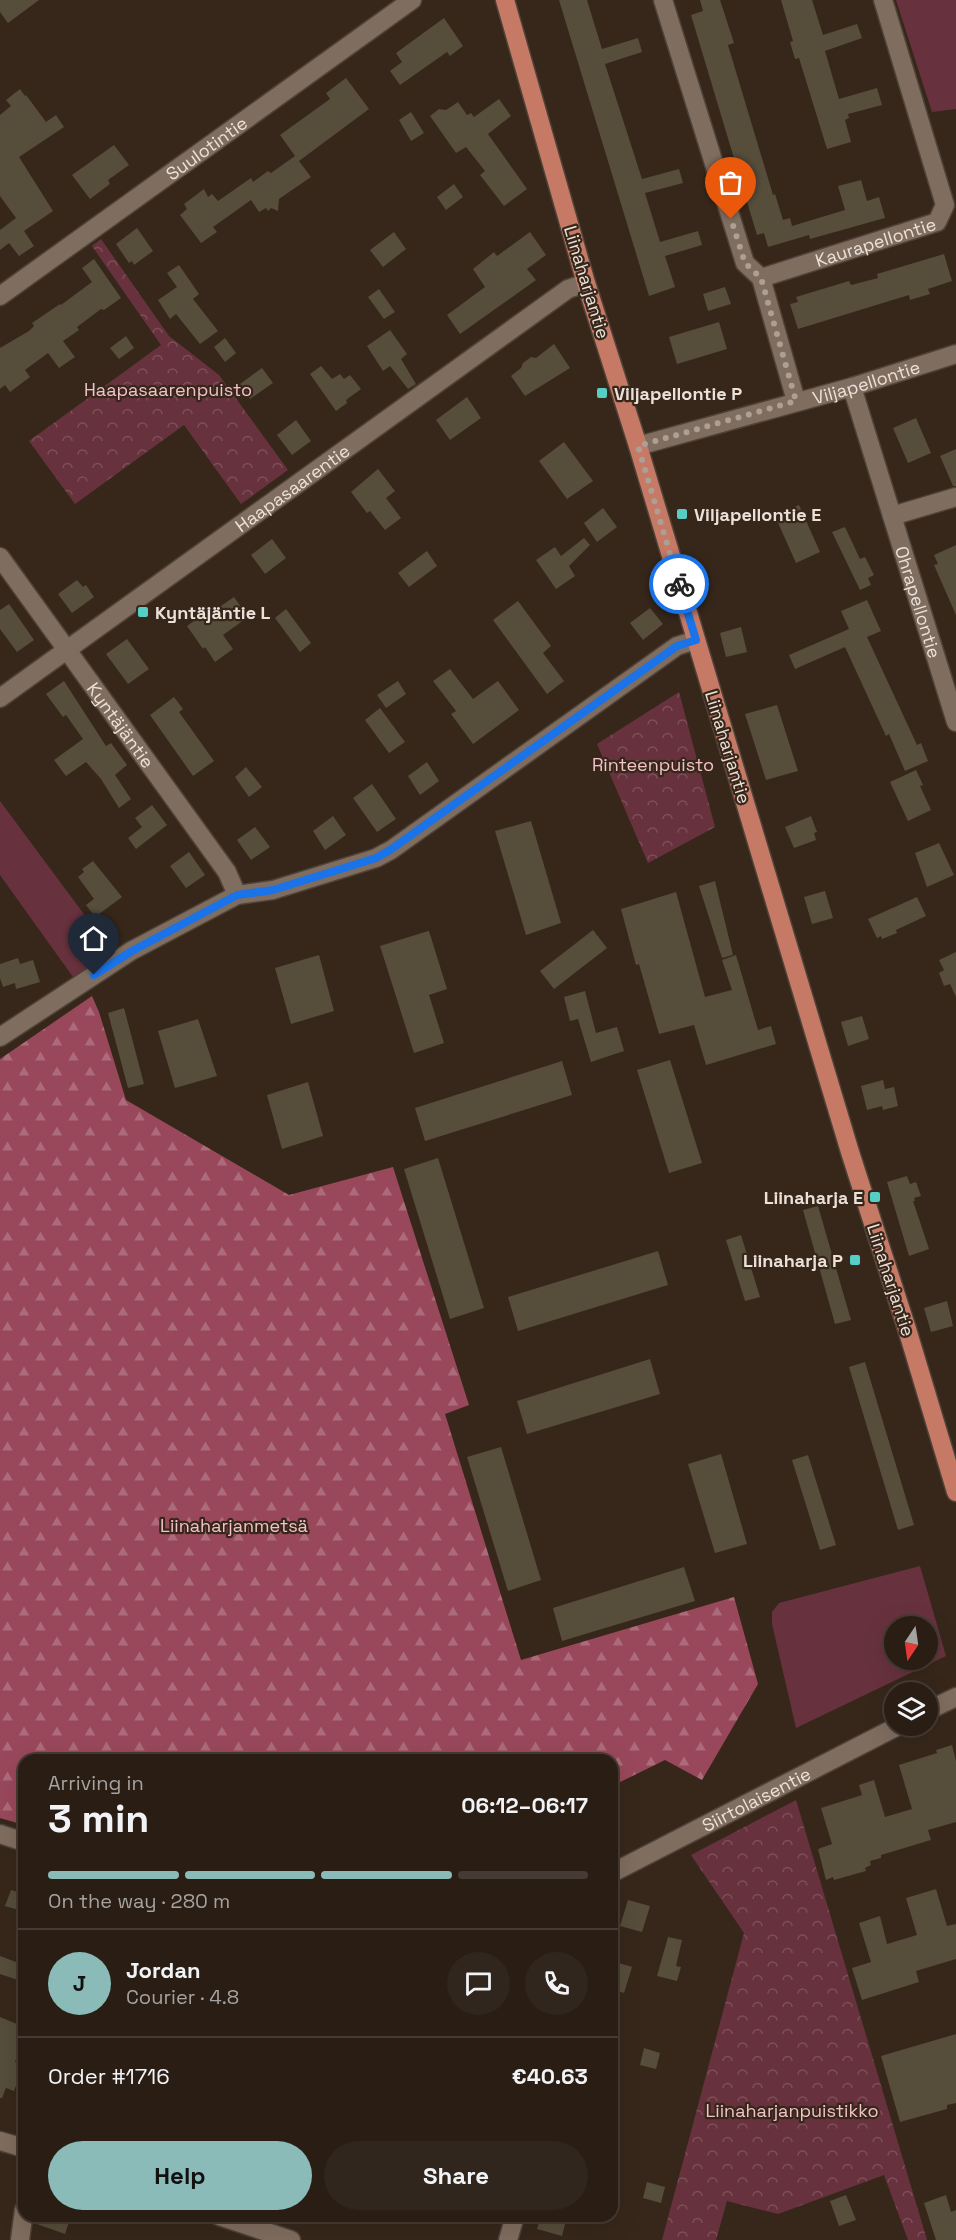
<!DOCTYPE html>
<html lang="en">
<head>
<meta charset="utf-8">
<style>
  body { margin:0; font-family:"Space Grotesk",sans-serif; background:#31261d; color:#f1f3f6; height:100vh; display:flex; flex-direction:column; font-size:22px; white-space:nowrap }
  * { box-sizing:border-box; margin:0 }
  p { font-size:20px; color:#a5a2a0 }
  .icon { flex:none; width:33px; height:33px; fill:none; stroke:currentColor; stroke-width:2; stroke-linecap:round; stroke-linejoin:round }
  .map { position:relative; flex:1; overflow:hidden }
  .drawer { position:absolute; left:18px; top:1754px; width:600px; height:468px; display:flex; flex-direction:column; background:#291d14; border-radius:18px; box-shadow:0 6px 24px #0002,0 0 0 2px #453b34 }
  .drawer>* { flex:none }
  .needle { width:39px; rotate:193deg }
  .buttons { position:absolute; left:884px; top:1616px; display:grid; gap:12px }
  .buttons a { display:grid; place-items:center; width:54px; height:54px; border-radius:50%; background:#291d14; box-shadow:0 6px 24px #0002,0 0 0 2px #453b34; font-size:30px }
  .pin { position:absolute; display:grid; place-items:center; width:51px; height:51px; color:#fff; margin:-62px -26px; border-radius:50% 50% 50% 0; rotate:-45deg; box-shadow:0 0 6px #0007 }
  .pin .icon { rotate:45deg }
  .courier { position:absolute; display:grid; place-items:center; width:60px; height:60px; margin:-30px; border:4px solid #1a73e8; border-radius:50%; background:#fff; color:#222; box-shadow:0 2px 8px #0007 }
  .head em { font-style:normal; font-weight:600 }
  .head div { display:flex; flex-direction:column-reverse }
  .head { display:flex; align-items:center; justify-content:space-between; height:102px; padding:0 30px }
  h1 { font-size:39px; font-weight:600; line-height:45px }
  .bar { display:grid; grid-template-columns:repeat(4,1fr); gap:9px 6px; align-content:center; height:72px; padding:0 30px }
  .bar i { height:8px; border-radius:4px; background:#453b34 }
  .bar .active { background:#8bbbb9 }
  .bar p { grid-column:span 4 }
  .line { display:flex; align-items:center; gap:15px; padding:0 30px; border-top:2px solid #453b34 }
  .line div { flex:1 }
  .round { display:grid; place-items:center; flex:none; width:63px; height:63px; border-radius:32px; background:#31261d }
  .button { display:flex; gap:12px; margin-top:auto; padding:12px 30px }
  .button a { flex:1; height:69px; border-radius:36px; background:#8bbbb9; color:#111; font-size:24px; font-weight:600; line-height:69px; text-align:center }
  .button a+a { background:#31261d; color:#f1f3f6 }
  .map>svg:first-child { display:block }
</style>
</head>
<body>
<div class="map">
<svg width="956" height="2240" viewBox="0 0 956 2240">
  <defs>
    <pattern id="forest-firs" width="22" height="20" patternUnits="userSpaceOnUse" patternTransform="scale(1.5)"><rect width="22" height="20" fill="#99485b"/><path d="M5 1l3.5 6h-7zM16 11l3.5 6h-7z" fill="#ac6b7a"/></pattern>
    <pattern id="park-crowns" width="20" height="18" patternUnits="userSpaceOnUse" patternTransform="scale(1.5)"><rect width="20" height="18" fill="#67323e"/><path d="M2 6a3 3 0 1 1 6 0M12 15a3 3 0 1 1 6 0" fill="none" stroke="#7d4f59"/></pattern>
  </defs>
  <rect width="100%" height="100%" fill="#37271b"/>
  <g fill="#67323e" fill-rule="evenodd">
    <polygon points="896,0 956,0 956,109 932,112"/>
    <polygon points="0,801 112,952 73,977 0,875"/>
    <path d="M 920,1566 L 946,1656 L 796,1728 L 772,1624 L 772,1612 L 779,1603 ZM 894,1626 L 927,1626 L 927,1659 L 894,1659 Z"/>
  </g>
  <polygon fill="url(#forest-firs)" points="92,996 99,1012 126,1100 289,1195 393,1167 469,1405 445,1414 521,1660 734,1597 758,1684 702,1780 665,1760 612,1786 612,1760 24,1760 24,1825 0,1818 0,1059"/>
  <g fill="url(#park-crowns)">
    <polygon points="101,239 169,336 219,375 288,470 241,504 184,425 75,504 29,441 161,345 92,246"/>
    <polygon points="679,692 715,827 648,863 597,744"/>
    <polygon points="796,1800 927,2240 908,2240 884,2175 778,2214 727,2201 716,2240 662,2240 744,1933 691,1855"/>
  </g>
  <g fill="#564d3b">
    <polygon points="0,0 39,0 8,23 0,12"/>
    <polygon points="559,0 587,0 602,49 638,38 642,52 605,64 642,179 679,169 683,183 645,193 660,242 698,231 702,245 665,256 675,287 649,296"/>
    <polygon points="700,0 720,0 734,43 728,45 773,195 775,194 783,220 790,218 792,226 845,210 838,186 861,180 867,201 879,197 885,218 810,239 809,235 768,247 764,233 757,235 691,15 703,11"/>
    <polygon points="781,0 812,0 823,35 857,24 862,38 825,51 839,99 877,88 882,105 848,114 849,118 845,120 851,142 827,149 799,58 795,59 790,42 793,41"/>
    <polygon points="444,18 463,46 450,56 447,52 400,85 390,71 402,62 396,53"/>
    <polygon points="346,78 369,109 299,161 311,177 279,199 278,211 271,208 268,211 266,208 259,212 251,200 213,227 217,232 201,243 180,215 187,209 184,204 204,189 208,197 212,194 218,201 251,178 253,182 268,171 271,173 295,156 280,135 330,99 326,93"/>
    <polygon points="20,89 25,96 26,95 46,122 56,115 64,127 19,157 53,211 24,231 34,246 19,256 9,243 0,250 0,230 16,218 0,196 0,115 11,106 6,100"/>
    <polygon points="499,99 511,116 488,134 527,189 504,206 480,175 485,171 466,147 456,153 430,116 439,109 446,110 458,102 467,115 471,113 474,117"/>
    <polygon points="411,112 424,133 411,141 399,120"/>
    <polygon points="114,145 129,165 108,180 110,184 90,199 72,175"/>
    <polygon points="454,184 463,197 446,210 437,197"/>
    <polygon points="137,228 153,251 134,265 132,261 129,263 116,244"/>
    <polygon points="394,232 406,249 383,267 370,250"/>
    <polygon points="530,232 546,255 527,269 536,280 460,334 447,315 485,287 473,269 494,252 497,256"/>
    <polygon points="944,254 952,281 928,289 930,294 910,300 909,295 798,329 790,304 798,302 796,297 849,281 851,285 878,278 877,274"/>
    <polygon points="94,259 121,298 104,310 101,309 77,327 79,330 63,341 75,357 59,368 48,353 25,370 30,377 10,392 5,385 0,389 0,348 29,331 34,326 32,323 60,304 61,305 92,282 82,268"/>
    <polygon points="179,265 199,294 193,299 218,331 200,344 176,314 170,319 158,300 177,287 167,273"/>
    <polygon points="725,287 731,304 708,311 703,294"/>
    <polygon points="379,289 395,312 384,319 368,297"/>
    <polygon points="719,322 727,349 677,364 669,337"/>
    <polygon points="390,330 407,354 401,359 416,384 408,389 390,366 383,371 367,346"/>
    <polygon points="126,336 134,348 119,359 110,348"/>
    <polygon points="225,338 236,353 225,362 214,347"/>
    <polygon points="554,344 570,368 525,396 511,376 521,368 523,363 531,357 536,358"/>
    <polygon points="321,366 332,379 340,374 344,379 350,375 361,389 346,400 347,403 336,411 310,374"/>
    <polygon points="262,368 273,383 250,399 240,384"/>
    <polygon points="467,397 481,418 450,440 436,420"/>
    <polygon points="916,418 931,453 908,463 893,428"/>
    <polygon points="296,420 311,441 292,455 277,435"/>
    <polygon points="564,442 593,481 567,499 539,461"/>
    <polygon points="956,449 956,486 953,486 940,456"/>
    <polygon points="378,469 395,491 386,498 401,518 385,530 370,511 367,513 351,492"/>
    <polygon points="799,505 820,552 796,563 775,516"/>
    <polygon points="603,508 617,527 597,542 584,523"/>
    <polygon points="845,527 860,559 865,557 874,575 868,578 871,585 860,590 832,532"/>
    <polygon points="584,538 590,545 569,566 575,576 556,589 536,560 555,547 561,556"/>
    <polygon points="272,539 286,558 265,574 251,555"/>
    <polygon points="956,545 956,615 934,565 938,564 934,555"/>
    <polygon points="427,551 437,566 409,587 398,573"/>
    <polygon points="77,580 83,587 86,585 94,597 72,613 58,594"/>
    <polygon points="234,597 248,617 223,635 233,649 215,662 205,647 203,649 187,626 216,605 218,608"/>
    <polygon points="867,600 881,631 867,637 917,745 921,743 928,761 905,771 889,734 886,736 845,647 795,669 789,655 849,629 841,611"/>
    <polygon points="518,601 551,646 543,653 564,681 547,694 493,620"/>
    <polygon points="9,604 34,640 17,652 0,629 0,610"/>
    <polygon points="650,608 663,624 643,640 630,623"/>
    <polygon points="286,609 311,643 300,652 275,618"/>
    <polygon points="741,627 747,652 726,657 720,633"/>
    <polygon points="127,639 149,669 128,684 106,654"/>
    <polygon points="450,669 473,699 498,681 519,710 473,744 451,714 456,711 433,681"/>
    <polygon points="64,681 106,746 111,743 127,765 115,775 131,799 119,808 101,779 86,762 66,776 54,760 83,739 66,715 63,717 46,694"/>
    <polygon points="398,681 406,694 386,708 377,695"/>
    <polygon points="174,697 183,709 179,712 214,761 193,776 150,715"/>
    <polygon points="777,705 798,771 766,780 745,714"/>
    <polygon points="380,708 405,742 389,753 365,720"/>
    <polygon points="427,762 439,781 420,795 408,776"/>
    <polygon points="246,767 262,787 249,797 235,777"/>
    <polygon points="916,770 923,785 920,786 931,810 908,821 890,782"/>
    <polygon points="372,784 396,819 377,832 353,798"/>
    <polygon points="152,805 167,825 136,849 128,838 142,827 135,818"/>
    <polygon points="333,816 346,835 325,850 313,831"/>
    <polygon points="811,816 817,832 814,833 816,840 794,848 785,827"/>
    <polygon points="531,821 561,923 526,935 495,831"/>
    <polygon points="255,827 270,847 251,860 237,840"/>
    <polygon points="939,843 954,875 927,887 915,853"/>
    <polygon points="189,852 205,875 186,888 170,866"/>
    <polygon points="93,861 122,897 95,917 86,905 94,899 78,877 84,872 82,869"/>
    <polygon points="715,881 733,955 722,958 699,886"/>
    <polygon points="825,891 833,918 812,924 804,897"/>
    <polygon points="676,892 705,997 732,990 722,960 736,955 758,1030 771,1026 776,1044 706,1065 694,1025 659,1034 639,964 636,965 621,909"/>
    <polygon points="917,897 926,916 896,930 897,933 882,939 881,936 877,938 868,919"/>
    <polygon points="593,930 607,948 554,989 540,971"/>
    <polygon points="428,931 429,931 447,989 429,995 444,1043 414,1053 380,946"/>
    <polygon points="956,952 956,997 950,984 944,986 939,973 944,970 939,960"/>
    <polygon points="319,955 334,1011 291,1024 275,968"/>
    <polygon points="18,958 20,964 33,960 40,982 16,989 15,983 3,987 0,978 0,964"/>
    <polygon points="585,991 596,1033 617,1027 624,1051 591,1062 578,1019 570,1021 564,997"/>
    <polygon points="124,1008 144,1084 128,1088 108,1013"/>
    <polygon points="862,1016 869,1039 848,1046 841,1022"/>
    <polygon points="198,1019 217,1076 175,1088 158,1031"/>
    <polygon points="670,1060 702,1163 669,1173 637,1070"/>
    <polygon points="562,1061 572,1095 425,1141 415,1108"/>
    <polygon points="883,1080 885,1089 894,1087 898,1106 883,1110 882,1106 867,1110 861,1086"/>
    <polygon points="308,1082 323,1136 282,1149 267,1095"/>
    <polygon points="438,1158 484,1308 450,1319 404,1169"/>
    <polygon points="907,1176 910,1184 916,1182 921,1196 914,1198 915,1201 913,1201 929,1249 909,1256 887,1182"/>
    <polygon points="818,1206 851,1320 835,1324 803,1210"/>
    <polygon points="741,1235 760,1297 745,1301 726,1240"/>
    <polygon points="658,1251 668,1285 518,1331 508,1297"/>
    <polygon points="947,1301 953,1326 931,1332 924,1308"/>
    <polygon points="650,1359 660,1394 527,1434 517,1401"/>
    <polygon points="865,1362 914,1525 898,1530 849,1367"/>
    <polygon points="501,1447 541,1580 508,1591 467,1457"/>
    <polygon points="721,1454 747,1544 715,1553 688,1464"/>
    <polygon points="808,1455 836,1545 820,1550 792,1460"/>
    <polygon points="684,1567 695,1601 562,1641 553,1608"/>
    <polygon points="952,1745 956,1761 956,1822 928,1830 931,1840 881,1855 881,1858 870,1861 871,1865 865,1868 866,1871 834,1880 833,1877 826,1880 818,1849 832,1844 821,1808 862,1795 859,1785 874,1780 885,1817 912,1809 899,1765 937,1753 936,1750"/>
    <polygon points="936,1889 947,1926 956,1924 956,1959 916,1971 919,1982 862,2000 852,1968 871,1962 859,1923 880,1916 887,1944 917,1935 906,1898"/>
    <polygon points="11,1890 24,1894 19,1910 5,1906"/>
    <polygon points="628,1900 650,1906 642,1932 620,1926"/>
    <polygon points="668,1937 682,1940 676,1966 681,1967 677,1981 657,1976"/>
    <polygon points="0,1956 24,1965 24,1982 0,1974"/>
    <polygon points="612,1961 632,1967 624,1993 612,1989"/>
    <polygon points="0,2017 24,2027 24,2037 15,2062 24,2065 24,2076 20,2075 14,2091 6,2088 2,2098 0,2098"/>
    <polygon points="956,2034 956,2103 947,2105 947,2109 900,2122 881,2056"/>
    <polygon points="644,2048 660,2053 656,2069 640,2065"/>
    <polygon points="647,2182 665,2187 661,2203 643,2198"/>
    <polygon points="846,2195 856,2220 839,2226 830,2201"/>
    <polygon points="946,2195 951,2212 956,2210 956,2240 936,2240 924,2203"/>
    <polygon points="35,2216 71,2216 65,2234 34,2223"/>
    <polygon points="541,2216 567,2216 562,2236 537,2229"/>
  </g>
  <g fill="none" stroke-linecap="round" stroke-linejoin="round">
    <defs>
      <g id="minor">
        <polyline points="663,0 745,263 761,278"/>
        <path id="s1" d="M 0,296 L 412,0"/>
        <path id="s2" d="M 852,387 L 956,722"/>
        <path id="s3" d="M 796,401 L 761,278 L 937,222 L 945,205 L 883,0"/>
        <path id="s4" d="M 638,446 L 852,387 L 956,354"/>
        <polyline points="892,516 956,497"/>
        <path id="s5" d="M 0,557 L 227,872 L 237,895"/>
        <path id="s6" d="M 0,698 L 568,289 L 586,283"/>
        <polyline points="0,1037 131,951 237,895 273,890 376,858 391,850 677,646 696,640"/>
        <polyline points="927,1711 956,1697"/>
        <polyline points="0,1834 24,1842"/>
        <path id="s7" d="M 612,1873 L 900,1725"/>
        <polyline points="0,2141 24,2148"/>
        <polyline points="219,2216 291,2240"/>
        <polyline points="20,2240 24,2210"/>
        <polyline points="508,2240 515,2216"/>
      </g>
      <polyline id="major" points="505,0 586,283 638,446 850,1152 907,1329 956,1492"/>
    </defs>
    <use href="#minor" stroke="#4f4238" stroke-width="21"/>
    <use href="#major" stroke="#4f4238" stroke-width="21"/>
    <use href="#minor" stroke="#7f6d5f" stroke-width="18"/>
    <use href="#major" stroke="#c67a66" stroke-width="18"/>
  </g>
  <g fill="none" stroke-linecap="round" stroke-linejoin="round">
    <polyline stroke="#aca096" stroke-width="6" stroke-dasharray="0 10.8" points="679,584 638,446 796,401 761,278 745,263 731,219"/>
    <polyline stroke="#1a73e8" stroke-width="8" points="94,975 132,951 237,895 273,890 376,858 390,850 677,646 696,640 679,584"/>
  </g>
  <g fill="#55cec6" stroke="#37271b" stroke-width="2">
    <rect x="596" y="387" width="12" height="12" rx="3"/>
    <rect x="676" y="508" width="12" height="12" rx="3"/>
    <rect x="137" y="606" width="12" height="12" rx="3"/>
    <rect x="869" y="1191" width="12" height="12" rx="3"/>
    <rect x="849" y="1254" width="12" height="12" rx="3"/>
  </g>
  <g text-anchor="middle" dominant-baseline="central" stroke-width="4.5" stroke-linejoin="round" paint-order="stroke">
    <g font-size="18" fill="#ebe1d9" stroke="#37271b">
      <text stroke="none"><textPath href="#s1" startOffset="254">Suulotintie</textPath></text>
      <text stroke="none"><textPath href="#s3" startOffset="248">Kaurapellontie</textPath></text>
      <text transform="translate(587 282) rotate(73)">Liinaharjantie</text>
      <text stroke="none"><textPath href="#s4" startOffset="237">Viljapellontie</textPath></text>
      <text stroke="none"><textPath href="#s6" startOffset="360">Haapasaarentie</textPath></text>
      <text stroke="none"><textPath href="#s2" startOffset="225">Ohrapellontie</textPath></text>
      <text stroke="none"><textPath href="#s5" startOffset="207">Kyntäjäntie</textPath></text>
      <text transform="translate(728 747) rotate(73)">Liinaharjantie</text>
      <text transform="translate(891 1280) rotate(72)">Liinaharjantie</text>
      <text stroke="none"><textPath href="#s7" startOffset="162">Siirtolaisentie</textPath></text>
    </g>
    <g font-size="18" fill="#f2c1c9" stroke="#37271b">
      <text x="168" y="389">Haapasaarenpuisto</text>
      <text x="653" y="764">Rinteenpuisto</text>
      <text x="234" y="1525">Liinaharjanmetsä</text>
      <text x="792" y="2110">Liinaharjanpuistikko</text>
    </g>
    <g font-size="18" font-weight="bold" fill="#ebe1d9" stroke="#37271b" text-anchor="start">
      <text x="614" y="393">Viljapellontie P</text>
      <text x="694" y="514">Viljapellontie E</text>
      <text x="155" y="612">Kyntäjäntie L</text>
      <text x="863" y="1197" text-anchor="end">Liinaharja E</text>
      <text x="843" y="1260" text-anchor="end">Liinaharja P</text>
    </g>
  </g>
</svg>
<div class="buttons">
<a><svg class="needle" viewBox="-14 -14 28 28"><path d="M0-13l5 13h-10z" fill="#e53935"/><path d="M0 13l5-13h-10z" fill="#a5a2a0"/></svg></a>
<a><svg class="icon" aria-label="layers" viewBox="0 0 24 24"><path d="M12 4l9 5-9 5-9-5zM3 14l9 5 9-5"/></svg></a>
</div>
<div class="pin" style="left:731px;top:219px;background:#ea580c"><svg class="icon" aria-label="bag" viewBox="0 0 24 24"><path d="M5 8h14l-1 12H6zM9 8a3 3 0 0 1 6 0"/></svg></div>
<div class="pin" style="left:94px;top:975px;background:#1f2937"><svg class="icon" aria-label="home" viewBox="0 0 24 24"><path d="M3 11l9-7 9 7M6 9v11h12V9"/></svg></div>
<div class="courier" style="left:679px;top:584px"><svg class="icon" aria-label="bike" viewBox="0 0 24 24"><circle cx="6" cy="16" r="4"/><circle cx="18" cy="16" r="4"/><path d="M6 16l4-8h5l3 8M10 8l3 8H6M13 5h3"/></svg></div>
<section class="drawer">
<div class="head"><div><h1>3 min</h1><p>Arriving in</p></div><em>06:12–06:17</em></div>
<div class="bar"><i class="active"></i><i class="active"></i><i class="active"></i><i></i><p>On the way · 280 m</p></div>
<div class="line" style="height:108px"><b class="round" style="background:#8bbbb9;color:#111">J</b><div><b>Jordan</b><p>Courier · 4.8</p></div><a class="round"><svg class="icon" aria-label="chat" viewBox="0 0 24 24"><path d="M4 5h16v11H9l-5 4z"/></svg></a><a class="round"><svg class="icon" aria-label="phone" viewBox="0 0 24 24"><path d="M5 4h4l2 5-3 2q2 4 5 5l2-3 5 2v4C11 20 4 13 5 4z"/></svg></a></div>
<div class="line" style="height:78px"><div>Order #1716</div><b>€40.63</b></div>
<div class="button"><a>Help</a><a>Share</a></div>
</section>
</div>
</body>
</html>
